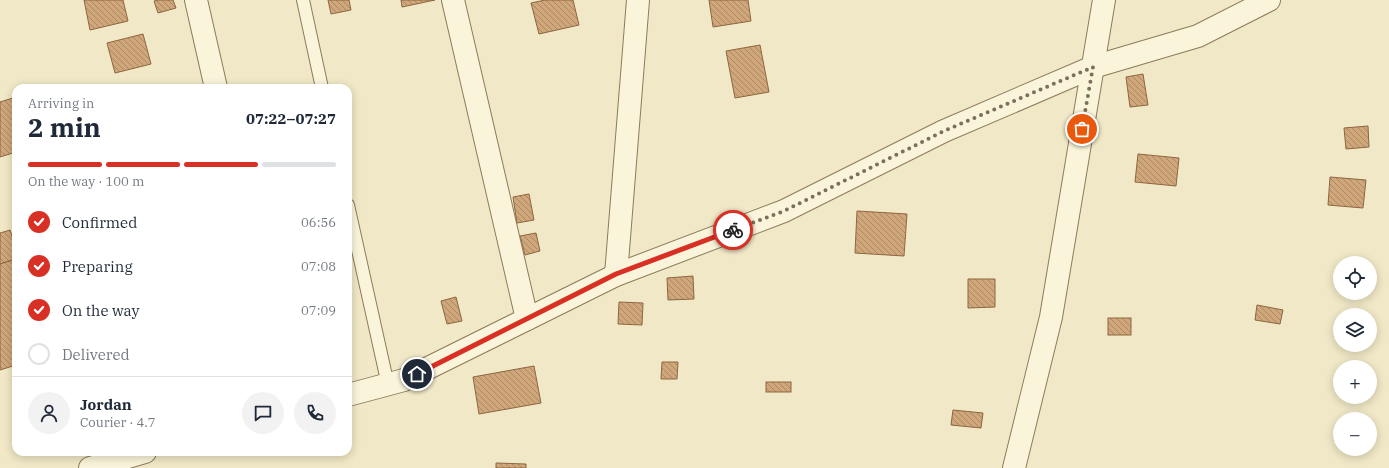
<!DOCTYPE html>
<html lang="en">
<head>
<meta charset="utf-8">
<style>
  body { margin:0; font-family:"IBM Plex Serif",serif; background:#f2f2f3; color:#1f2937; height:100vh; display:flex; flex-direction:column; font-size:15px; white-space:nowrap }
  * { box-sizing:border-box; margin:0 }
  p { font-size:13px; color:#747a83 }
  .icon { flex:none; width:22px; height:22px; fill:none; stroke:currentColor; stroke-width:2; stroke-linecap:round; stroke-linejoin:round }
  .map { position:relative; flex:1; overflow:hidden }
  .drawer { position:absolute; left:12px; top:84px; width:340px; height:372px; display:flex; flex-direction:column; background:#fff; border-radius:12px; box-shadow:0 2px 10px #0003 }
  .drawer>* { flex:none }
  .controls { position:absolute; left:1333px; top:256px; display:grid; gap:8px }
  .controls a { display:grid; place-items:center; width:44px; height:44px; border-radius:50%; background:#fff; box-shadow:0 2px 10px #0003; font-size:20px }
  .pin { position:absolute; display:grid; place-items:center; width:34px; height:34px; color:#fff; margin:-17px; border:2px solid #fff; border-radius:50%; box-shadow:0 1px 4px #0007 }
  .courier { position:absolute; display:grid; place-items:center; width:40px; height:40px; margin:-20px; border:3px solid #d93025; border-radius:50%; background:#fff; color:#222; box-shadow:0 1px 5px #0007 }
  .overview em { font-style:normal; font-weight:800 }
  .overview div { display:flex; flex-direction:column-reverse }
  .overview { display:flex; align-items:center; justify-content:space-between; height:68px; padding:0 16px }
  h1 { font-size:26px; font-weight:800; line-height:30px }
  .bar { display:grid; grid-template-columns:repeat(4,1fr); gap:6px 4px; align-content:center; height:48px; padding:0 16px }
  .bar i { height:5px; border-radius:3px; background:#e0e1e3 }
  .bar .current { background:#d93025 }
  .bar p { grid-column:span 4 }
  .line { display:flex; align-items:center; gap:10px; padding:0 16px; border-top:1px solid #e0e1e3 }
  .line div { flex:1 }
  .round { display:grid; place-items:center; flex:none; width:42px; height:42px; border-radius:21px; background:#f2f2f3 }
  ol { padding:0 16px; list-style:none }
  li { display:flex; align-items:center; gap:12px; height:44px }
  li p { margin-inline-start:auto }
  li .icon { padding:4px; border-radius:50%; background:#d93025; color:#fff; stroke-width:4 }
  li:last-child { color:#747a83 }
  li i { width:22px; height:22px; border:2px solid #e0e1e3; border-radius:50% }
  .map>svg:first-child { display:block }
</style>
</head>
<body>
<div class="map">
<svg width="1389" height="468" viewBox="0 0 1389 468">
  <defs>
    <pattern id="building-back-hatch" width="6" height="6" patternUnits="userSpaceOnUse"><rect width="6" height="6" fill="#d0a77b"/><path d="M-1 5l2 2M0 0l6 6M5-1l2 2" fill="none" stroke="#aa8864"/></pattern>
  </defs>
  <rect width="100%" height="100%" fill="#f0e8c6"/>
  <g fill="url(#building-back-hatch)" stroke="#8d663f">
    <polygon points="84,0 123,0 128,21 90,30"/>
    <polygon points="158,0 173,0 176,8 158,13 154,1"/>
    <polygon points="328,0 349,0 351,10 331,14"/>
    <polygon points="401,0 435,0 402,7"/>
    <polygon points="545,0 573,0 579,25 539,34 531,3"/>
    <polygon points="709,0 748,0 751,21 713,27"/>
    <polygon points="143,34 151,64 115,73 107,43"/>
    <polygon points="760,45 769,92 735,98 726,51"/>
    <polygon points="1143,74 1148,105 1130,107 1126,77"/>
    <polygon points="16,97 16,152 0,157 0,102"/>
    <polygon points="1368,126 1369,147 1346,149 1344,128"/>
    <polygon points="1138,154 1179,158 1176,186 1135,182"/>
    <polygon points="1330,177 1366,180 1363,208 1328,205"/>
    <polygon points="529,194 534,220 517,223 513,197"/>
    <polygon points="857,211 907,214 904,256 855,253"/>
    <polygon points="10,230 16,249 16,259 0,264 0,233"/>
    <polygon points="536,233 540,251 525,255 520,236"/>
    <polygon points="16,259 16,365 0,370 0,264"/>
    <polygon points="693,276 694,299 668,300 667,278"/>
    <polygon points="968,279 995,279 995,307 968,308"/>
    <polygon points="456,297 462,321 447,324 441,301"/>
    <polygon points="619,302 643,303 642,325 618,324"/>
    <polygon points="1257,305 1283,310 1280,324 1255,320"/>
    <rect x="1108" y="318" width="23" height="17"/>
    <polygon points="662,362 678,362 677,379 661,379"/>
    <polygon points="534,366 541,403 479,414 473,377"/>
    <rect x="766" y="382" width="25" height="10"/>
    <polygon points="953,410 983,413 981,428 951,425"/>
    <polygon points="496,463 526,464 526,468 496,468"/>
  </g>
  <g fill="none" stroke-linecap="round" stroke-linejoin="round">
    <defs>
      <g id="service">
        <polyline points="303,0 322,88"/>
        <polyline points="348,205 388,385"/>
      </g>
      <g id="minor">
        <polyline points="196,0 216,88"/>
        <polyline points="453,0 527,319"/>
        <polyline points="616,275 638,0"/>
        <polyline points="348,395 404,380 616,275 784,211 944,131 1093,67 1198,36 1269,0"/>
        <polyline points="90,468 145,452"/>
      </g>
      <polyline id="tertiary" points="1014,468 1051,317 1104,0"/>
    </defs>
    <use href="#service" stroke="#8d7a5b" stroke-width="14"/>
    <use href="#minor" stroke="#8d7a5b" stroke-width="24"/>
    <use href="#tertiary" stroke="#8d7a5b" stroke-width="24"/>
    <use href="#service" stroke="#faf4da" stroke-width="12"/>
    <use href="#minor" stroke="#faf4da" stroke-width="22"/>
    <use href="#tertiary" stroke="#faf4da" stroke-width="22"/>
  </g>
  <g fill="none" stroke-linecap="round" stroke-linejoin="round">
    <polyline stroke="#7b7059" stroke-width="4" stroke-dasharray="0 7.2" points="733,230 784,211 944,131 1093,67 1082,129"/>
    <polyline stroke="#d93025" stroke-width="5" points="417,374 616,274 733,230"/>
  </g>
</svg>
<div class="controls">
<a><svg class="icon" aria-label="locate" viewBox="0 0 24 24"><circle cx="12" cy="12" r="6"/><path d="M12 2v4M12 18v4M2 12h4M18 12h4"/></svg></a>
<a><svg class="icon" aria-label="layers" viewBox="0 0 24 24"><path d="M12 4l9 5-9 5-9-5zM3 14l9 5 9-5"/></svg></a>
<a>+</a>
<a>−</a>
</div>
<div class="pin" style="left:1082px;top:129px;background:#ea580c"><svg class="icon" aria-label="bag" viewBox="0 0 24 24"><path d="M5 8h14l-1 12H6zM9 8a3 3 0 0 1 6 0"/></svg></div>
<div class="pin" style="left:417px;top:374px;background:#1f2937"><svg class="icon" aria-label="home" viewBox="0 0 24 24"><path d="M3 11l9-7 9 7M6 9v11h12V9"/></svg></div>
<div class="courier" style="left:733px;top:230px"><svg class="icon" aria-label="bike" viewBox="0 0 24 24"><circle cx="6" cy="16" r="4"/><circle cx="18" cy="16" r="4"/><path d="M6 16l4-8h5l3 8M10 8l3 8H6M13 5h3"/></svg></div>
<section class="drawer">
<div class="overview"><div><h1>2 min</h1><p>Arriving in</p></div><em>07:22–07:27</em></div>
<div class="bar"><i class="current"></i><i class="current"></i><i class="current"></i><i></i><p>On the way · 100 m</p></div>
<ol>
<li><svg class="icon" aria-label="check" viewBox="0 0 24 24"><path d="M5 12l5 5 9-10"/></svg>Confirmed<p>06:56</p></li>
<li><svg class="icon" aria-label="check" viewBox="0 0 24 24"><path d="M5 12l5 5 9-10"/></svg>Preparing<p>07:08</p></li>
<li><svg class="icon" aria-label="check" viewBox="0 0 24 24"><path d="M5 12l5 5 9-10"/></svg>On the way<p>07:09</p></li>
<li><i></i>Delivered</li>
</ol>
<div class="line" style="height:72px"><a class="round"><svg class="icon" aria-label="person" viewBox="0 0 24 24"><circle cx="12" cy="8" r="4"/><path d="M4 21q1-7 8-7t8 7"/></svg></a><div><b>Jordan</b><p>Courier · 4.7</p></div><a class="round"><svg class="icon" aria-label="chat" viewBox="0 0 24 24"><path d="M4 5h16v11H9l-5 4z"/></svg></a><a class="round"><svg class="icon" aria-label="phone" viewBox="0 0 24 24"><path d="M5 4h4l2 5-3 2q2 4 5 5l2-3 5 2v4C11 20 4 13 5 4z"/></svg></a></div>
</section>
</div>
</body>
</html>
